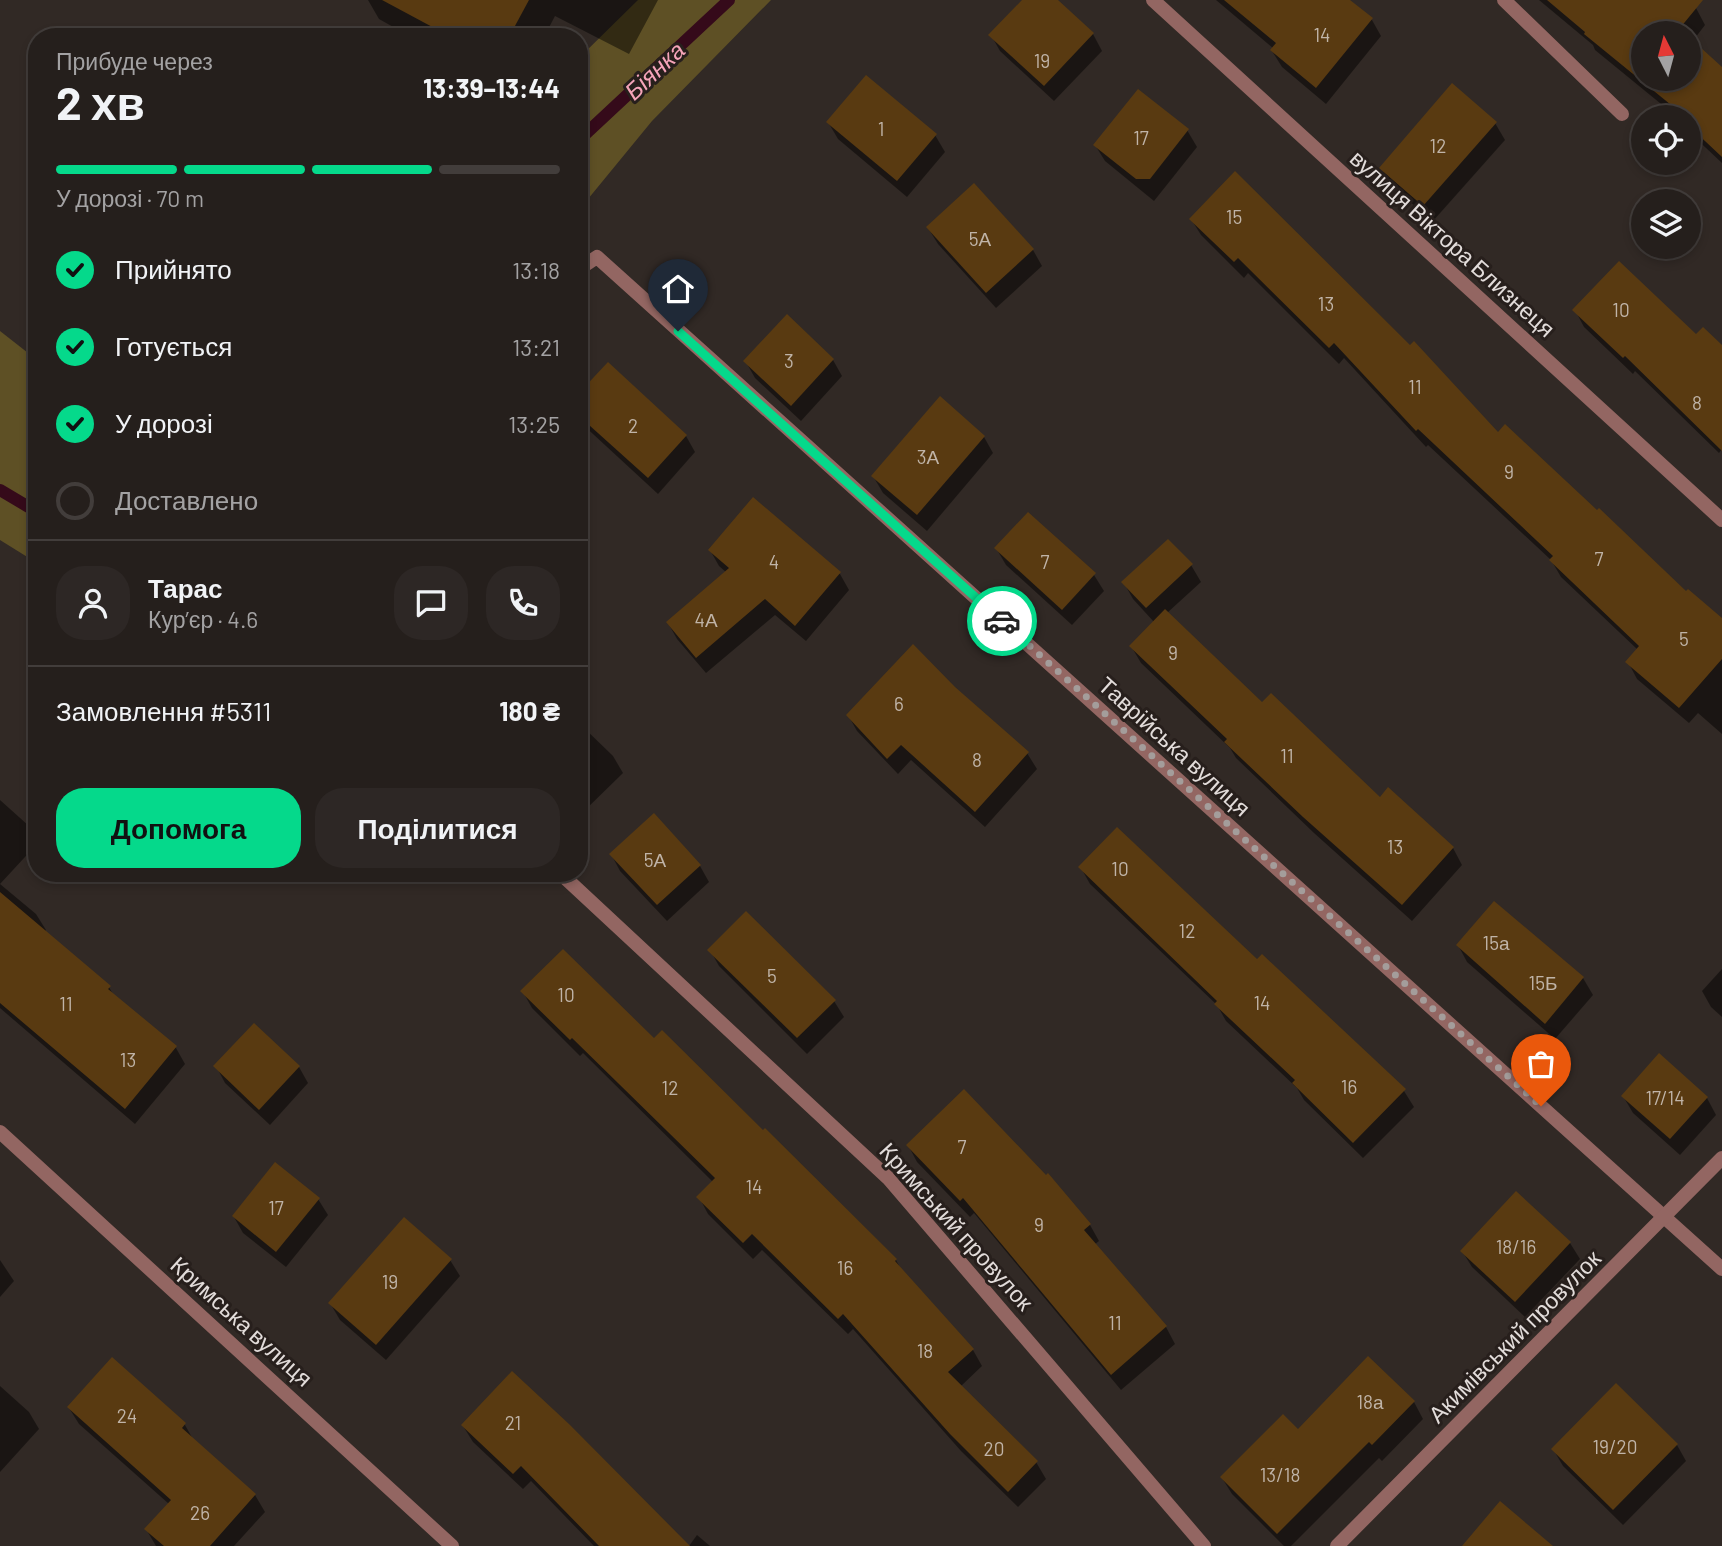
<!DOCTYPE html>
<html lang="uk">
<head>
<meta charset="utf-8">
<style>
  body { margin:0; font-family:Barlow,sans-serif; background:#2d2725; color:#f1f3f6; height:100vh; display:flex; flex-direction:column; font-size:26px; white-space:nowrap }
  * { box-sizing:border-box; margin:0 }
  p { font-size:23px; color:#a3a2a3 }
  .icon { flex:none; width:38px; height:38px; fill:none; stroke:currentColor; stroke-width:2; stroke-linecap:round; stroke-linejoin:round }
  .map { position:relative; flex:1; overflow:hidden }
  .drawer { position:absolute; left:28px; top:28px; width:560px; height:854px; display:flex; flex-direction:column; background:#251f1c; border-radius:28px; box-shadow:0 4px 10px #0003,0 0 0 2px #423d3b }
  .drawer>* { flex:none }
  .needle { width:46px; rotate:354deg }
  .controls { position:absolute; left:1631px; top:21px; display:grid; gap:14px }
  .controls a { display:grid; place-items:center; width:70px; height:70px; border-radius:50%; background:#251f1c; box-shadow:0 4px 10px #0003,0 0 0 2px #423d3b; font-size:35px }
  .pin { position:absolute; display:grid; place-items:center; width:60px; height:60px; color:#fff; margin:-72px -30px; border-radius:50% 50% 50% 0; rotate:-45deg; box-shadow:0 0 7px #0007 }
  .pin .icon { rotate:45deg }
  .courier { position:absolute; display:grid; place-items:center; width:70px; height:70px; margin:-35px; border:5px solid #05d98b; border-radius:50%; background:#fff; color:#222; box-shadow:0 2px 9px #0007 }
  .head em { font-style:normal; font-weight:700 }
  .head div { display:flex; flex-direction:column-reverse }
  .head { display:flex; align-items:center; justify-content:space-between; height:119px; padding:0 28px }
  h1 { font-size:46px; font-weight:700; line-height:52px }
  .bar { display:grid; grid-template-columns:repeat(4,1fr); gap:10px 7px; align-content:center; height:84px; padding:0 28px }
  .bar i { height:9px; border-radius:5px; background:#423d3b }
  .bar .selected { background:#05d98b }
  .bar p { grid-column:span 4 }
  .line { display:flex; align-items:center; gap:18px; padding:0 28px; border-top:2px solid #423d3b }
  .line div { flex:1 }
  .round { display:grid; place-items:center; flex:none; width:74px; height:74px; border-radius:28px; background:#2d2725 }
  ol { padding:0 28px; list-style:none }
  li { display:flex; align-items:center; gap:21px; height:77px }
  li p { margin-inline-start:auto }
  li .icon { padding:7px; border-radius:50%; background:#05d98b; color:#111; stroke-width:4 }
  li:last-child { color:#a3a2a3 }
  li i { width:38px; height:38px; border:4px solid #423d3b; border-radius:50% }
  .action { display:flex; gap:14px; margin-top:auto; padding:14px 28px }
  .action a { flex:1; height:80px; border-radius:28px; background:#05d98b; color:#111; font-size:28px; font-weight:700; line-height:80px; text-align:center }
  .action a+a { background:#2d2725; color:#f1f3f6 }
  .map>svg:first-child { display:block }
</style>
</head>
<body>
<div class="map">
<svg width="1722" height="1546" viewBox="0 0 1722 1546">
  <rect width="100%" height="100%" fill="#312925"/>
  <g fill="#5e5025">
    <polygon points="638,0 771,0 652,121 579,210 579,58"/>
    <polygon points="0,331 37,360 37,563 0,540"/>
  </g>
  <g fill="#0007" fill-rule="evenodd">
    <polygon points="368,0 658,0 629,54 555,16 544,37 411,37 379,19"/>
    <polygon points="1024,0 1056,0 1093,34 1102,51 1054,101 1000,51 991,35"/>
    <polygon points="1216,0 1348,0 1372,20 1381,36 1326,104 1282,67 1272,51 1274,49"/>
    <path d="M 1539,0 L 1686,0 L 1696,8 L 1705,25 L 1692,42 L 1722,70 L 1722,163 L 1689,132 L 1689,117 L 1677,117 L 1595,50 L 1593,45 ZM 1643,33 L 1689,33 L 1689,79 L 1643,79 Z"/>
    <polygon points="828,122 935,135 945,152 907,197 838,139"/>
    <polygon points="1495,123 1505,140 1433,221 1390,185 1381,168"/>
    <polygon points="1187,130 1197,147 1154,201 1105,161 1095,145"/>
    <polygon points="1191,219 1498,435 1686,594 1722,620 1722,734 1698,713 1689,723 1637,679 1628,662 1638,650 1561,577 1551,560 1428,445 1426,447 1344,358 1339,364 1248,273 1244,278 1201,235"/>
    <polygon points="928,228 1033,250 1042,266 996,308 938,244"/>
    <polygon points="1575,310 1696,337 1722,348 1722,449 1719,453 1635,371 1633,374 1584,327"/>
    <polygon points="833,360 842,376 801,421 755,378 746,362"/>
    <polygon points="579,396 686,436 695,452 658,494 580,422"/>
    <polygon points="984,437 993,453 927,531 883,493 873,476"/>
    <polygon points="996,548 1094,575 1104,591 1072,625 1006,565"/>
    <polygon points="710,550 840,574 849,590 806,641 775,615 706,673 677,639 668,623 727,573 719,566"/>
    <polygon points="1191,565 1201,582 1167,613 1262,704 1380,799 1453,848 1462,865 1412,921 1314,833 1236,758 1230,748 1141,663 1131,646 1154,622 1133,599 1124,583"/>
    <polygon points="954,688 1027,753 1037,769 985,827 911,760 898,774 857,731 848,715"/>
    <polygon points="579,723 613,756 623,773 579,816"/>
    <polygon points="0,800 29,826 37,839 37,844 0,884 36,914 46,930 44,932 109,987 115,998 176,1048 185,1064 135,1124 0,1008"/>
    <polygon points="611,854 700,866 709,882 667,921 620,871"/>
    <polygon points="1081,868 1257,961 1404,1091 1414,1107 1363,1158 1304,1100 1297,1088 1226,1021 1217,1005 1090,884"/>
    <polygon points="1458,945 1583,978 1593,995 1555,1039 1467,962"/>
    <polygon points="710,950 834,1001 844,1017 807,1054 719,966"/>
    <polygon points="1722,969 1722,1017 1711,1007 1702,991"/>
    <polygon points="523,992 654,1041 896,1260 903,1273 973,1350 982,1366 960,1387 1036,1462 1046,1479 1018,1507 961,1451 853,1329 848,1334 762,1250 753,1259 708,1214 699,1197 713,1182 583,1053 580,1056 532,1008"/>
    <polygon points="216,1066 299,1067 308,1083 270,1125 225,1083"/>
    <polygon points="1623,1096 1707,1098 1716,1115 1680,1155 1633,1113"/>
    <polygon points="908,1145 1090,1225 1099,1241 1094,1245 1166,1327 1175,1344 1121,1390 974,1213 970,1217 917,1162"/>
    <polygon points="1516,1193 1570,1243 1580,1259 1525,1317 1472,1267 1462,1251"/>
    <polygon points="318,1199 328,1215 286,1267 243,1233 234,1217"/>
    <polygon points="0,1260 14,1281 0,1297"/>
    <polygon points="450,1260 460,1276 386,1360 340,1320 330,1303"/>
    <polygon points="112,1360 185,1425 194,1441 255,1495 265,1512 234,1546 156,1546 146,1529 169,1504 79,1424 69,1408"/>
    <polygon points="0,1386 29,1412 39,1429 0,1472"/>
    <polygon points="1414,1402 1423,1419 1382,1461 1379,1458 1291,1546 1284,1546 1232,1494 1222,1478 1298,1432"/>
    <polygon points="463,1426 687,1546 594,1546 531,1481 523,1489 473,1442"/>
    <polygon points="1677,1445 1686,1461 1623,1525 1563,1466 1553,1449"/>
    <polygon points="697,1535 710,1546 689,1546"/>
  </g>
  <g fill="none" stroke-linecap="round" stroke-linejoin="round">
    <g stroke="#350a1a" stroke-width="12">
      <polyline points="579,140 729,0"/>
      <polyline points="0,490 37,512"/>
    </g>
  </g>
  <g fill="#593a11">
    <polygon points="382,0 529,0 509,37 451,37"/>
    <polygon points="1022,0 1058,0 1094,33 1044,86 988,35"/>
    <polygon points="1224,0 1350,0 1373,18 1316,88 1270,50 1276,43"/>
    <polygon points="1547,0 1703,0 1680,28 1685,33 1643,33 1643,79 1689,79 1689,37 1722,67 1722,157 1689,126 1689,117 1679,117 1673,111 1676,109 1584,34 1585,32"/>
    <polygon points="866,75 937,134 897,181 826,122"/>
    <polygon points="1452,83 1497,122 1423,206 1379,168"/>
    <polygon points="1138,89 1189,129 1150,179 1136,179 1093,145"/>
    <polygon points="1235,171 1410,345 1414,341 1498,432 1505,424 1597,510 1599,508 1686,591 1688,589 1722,618 1722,659 1679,708 1625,662 1639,646 1549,560 1553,556 1418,429 1416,431 1334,343 1329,348 1238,258 1234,262 1189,219"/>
    <polygon points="974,183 1034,249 986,293 926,227"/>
    <polygon points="1619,261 1696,334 1703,327 1722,345 1722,451 1625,356 1623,358 1572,310"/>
    <polygon points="787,314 834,359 791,406 743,361"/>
    <polygon points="608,362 687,435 648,478 579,416 579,393"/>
    <polygon points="940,396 985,436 917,515 871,476"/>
    <polygon points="753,497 841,572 795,626 765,599 696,658 666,622 729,568 708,550"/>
    <polygon points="1028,512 1096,573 1062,610 994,548"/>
    <polygon points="1168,539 1193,564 1146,608 1121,582"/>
    <polygon points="1165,609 1262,702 1271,693 1380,797 1388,787 1454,847 1402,905 1303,817 1224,742 1227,739 1129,646"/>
    <polygon points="913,644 955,687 1029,752 975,812 901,745 887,759 846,715"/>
    <polygon points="654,813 701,865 657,905 609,854"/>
    <polygon points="1117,827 1257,959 1262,954 1406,1089 1353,1143 1292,1083 1295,1080 1214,1004 1217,1001 1078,867"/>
    <polygon points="0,892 111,986 108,989 177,1046 125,1109 0,1003"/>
    <polygon points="1494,901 1584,977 1545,1024 1456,945"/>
    <polygon points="746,911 836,1000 797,1038 707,950"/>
    <polygon points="563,949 654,1038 662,1030 763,1130 765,1128 897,1259 895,1261 974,1349 948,1372 1038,1461 1008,1492 950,1434 843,1314 838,1319 752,1234 743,1243 696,1197 715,1178 572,1038 570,1040 520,991"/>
    <polygon points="254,1023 300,1066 259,1110 213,1066"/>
    <polygon points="1659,1053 1708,1097 1670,1139 1621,1096"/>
    <polygon points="964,1089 1046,1175 1048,1173 1091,1224 1084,1230 1167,1326 1111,1375 963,1198 960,1201 906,1145"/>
    <polygon points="275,1162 320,1198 276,1252 232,1216"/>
    <polygon points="1516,1191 1571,1242 1515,1302 1460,1251"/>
    <polygon points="404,1217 452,1259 376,1345 328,1303"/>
    <polygon points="1368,1356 1415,1401 1372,1445 1369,1442 1277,1534 1220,1477 1283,1414 1298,1429"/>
    <polygon points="112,1357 186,1423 182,1428 256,1494 210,1546 164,1546 144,1529 171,1500 67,1407"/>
    <polygon points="512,1371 569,1424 690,1546 599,1546 521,1466 513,1474 461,1425"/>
    <polygon points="1616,1383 1678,1444 1613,1510 1551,1449"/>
    <polygon points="1500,1501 1553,1546 1462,1546"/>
  </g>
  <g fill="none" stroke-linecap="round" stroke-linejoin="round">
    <g stroke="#936662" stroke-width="14">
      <polyline points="1153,0 1722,520"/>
      <polyline points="1504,0 1622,114"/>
      <polyline points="579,269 597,257 1722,1269"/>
      <polyline points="560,873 888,1178 1204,1546"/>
      <polyline points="1337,1546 1722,1158"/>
    </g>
    <polyline stroke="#936662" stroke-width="14" points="0,1132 452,1546"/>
  </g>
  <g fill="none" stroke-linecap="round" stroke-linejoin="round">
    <polyline stroke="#a49d9b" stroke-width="7" stroke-dasharray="0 12.6" points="1002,621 1541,1106"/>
    <polyline stroke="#05d98b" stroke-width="9" points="678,331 1002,621"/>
  </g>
  <g text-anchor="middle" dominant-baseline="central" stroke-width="6" stroke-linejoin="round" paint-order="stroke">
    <g font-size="19" fill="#c0b4a8">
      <text x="1322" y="34">14</text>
      <text x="1042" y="60">19</text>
      <text x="881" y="128">1</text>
      <text x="1141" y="137">17</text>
      <text x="1438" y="145">12</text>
      <text x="1234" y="216">15</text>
      <text x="980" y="238">5А</text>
      <text x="1326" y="303">13</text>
      <text x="1621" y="309">10</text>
      <text x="789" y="360">3</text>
      <text x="1415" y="386">11</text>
      <text x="1697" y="402">8</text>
      <text x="633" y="425">2</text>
      <text x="928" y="456">3А</text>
      <text x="1509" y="471">9</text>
      <text x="1599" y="558">7</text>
      <text x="774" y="561">4</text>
      <text x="1045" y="561">7</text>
      <text x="706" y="619">4А</text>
      <text x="1684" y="638">5</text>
      <text x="1173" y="652">9</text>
      <text x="899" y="703">6</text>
      <text x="1287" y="755">11</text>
      <text x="977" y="759">8</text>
      <text x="1395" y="846">13</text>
      <text x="655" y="859">5А</text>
      <text x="1120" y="868">10</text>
      <text x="1187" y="930">12</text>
      <text x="1496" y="942">15а</text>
      <text x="772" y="975">5</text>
      <text x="1543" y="982">15Б</text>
      <text x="566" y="994">10</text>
      <text x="1262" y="1002">14</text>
      <text x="66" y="1003">11</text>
      <text x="128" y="1059">13</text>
      <text x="1349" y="1086">16</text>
      <text x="670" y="1087">12</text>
      <text x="1665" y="1097">17/14</text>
      <text x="962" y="1146">7</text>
      <text x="754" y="1186">14</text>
      <text x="276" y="1207">17</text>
      <text x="1039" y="1224">9</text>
      <text x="1516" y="1246">18/16</text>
      <text x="845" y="1267">16</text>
      <text x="390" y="1281">19</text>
      <text x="1115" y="1322">11</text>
      <text x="925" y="1350">18</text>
      <text x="1370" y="1401">18а</text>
      <text x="127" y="1415">24</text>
      <text x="513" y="1422">21</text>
      <text x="1615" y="1446">19/20</text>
      <text x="994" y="1448">20</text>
      <text x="1280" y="1474">13/18</text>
      <text x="200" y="1512">26</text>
    </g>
    <g font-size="23" fill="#e2dcda" stroke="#271f1c">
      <text transform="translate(1453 243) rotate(42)">вулиця Віктора Близнеця</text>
      <text transform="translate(1175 746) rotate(42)">Таврійська вулиця</text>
      <text transform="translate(957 1226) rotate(48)">Кримський провулок</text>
      <text transform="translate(242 1321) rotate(42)">Кримська вулиця</text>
      <text transform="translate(1514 1336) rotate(-45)">Акимівський провулок</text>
    </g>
    <g font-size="24" font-style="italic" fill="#f5a4b9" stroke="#271f1c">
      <text transform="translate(654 70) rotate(-43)">Біянка</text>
    </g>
  </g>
</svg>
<div class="controls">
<a><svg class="needle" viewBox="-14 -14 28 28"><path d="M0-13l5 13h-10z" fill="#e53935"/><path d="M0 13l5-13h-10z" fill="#a3a2a3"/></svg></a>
<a><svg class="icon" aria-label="locate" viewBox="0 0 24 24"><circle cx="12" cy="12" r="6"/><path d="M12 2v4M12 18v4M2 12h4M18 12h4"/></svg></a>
<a><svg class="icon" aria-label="layers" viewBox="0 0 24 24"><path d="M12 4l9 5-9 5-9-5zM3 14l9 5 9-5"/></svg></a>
</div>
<div class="pin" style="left:1541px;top:1106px;background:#ea580c"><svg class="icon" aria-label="bag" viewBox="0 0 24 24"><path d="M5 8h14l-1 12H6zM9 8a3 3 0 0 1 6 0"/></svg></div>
<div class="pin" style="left:678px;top:331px;background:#1f2937"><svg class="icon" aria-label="home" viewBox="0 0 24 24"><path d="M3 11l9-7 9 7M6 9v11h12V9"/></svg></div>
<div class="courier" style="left:1002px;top:621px"><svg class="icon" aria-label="car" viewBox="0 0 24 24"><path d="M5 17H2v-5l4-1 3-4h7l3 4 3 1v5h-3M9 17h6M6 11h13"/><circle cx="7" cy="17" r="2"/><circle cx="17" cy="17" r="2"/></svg></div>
<section class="drawer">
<div class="head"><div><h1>2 хв</h1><p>Прибуде через</p></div><em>13:39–13:44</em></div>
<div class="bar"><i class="selected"></i><i class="selected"></i><i class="selected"></i><i></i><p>У дорозі · 70 m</p></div>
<ol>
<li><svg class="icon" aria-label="check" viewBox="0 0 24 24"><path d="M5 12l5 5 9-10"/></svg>Прийнято<p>13:18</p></li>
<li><svg class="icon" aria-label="check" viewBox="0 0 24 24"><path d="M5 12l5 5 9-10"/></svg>Готується<p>13:21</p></li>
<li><svg class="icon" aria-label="check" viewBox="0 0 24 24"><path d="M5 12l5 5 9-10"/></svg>У дорозі<p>13:25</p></li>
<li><i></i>Доставлено</li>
</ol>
<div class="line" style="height:126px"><a class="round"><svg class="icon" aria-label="person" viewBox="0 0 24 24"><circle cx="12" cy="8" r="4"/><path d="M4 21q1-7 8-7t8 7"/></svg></a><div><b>Тарас</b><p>Кур’єр · 4.6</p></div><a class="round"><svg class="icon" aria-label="chat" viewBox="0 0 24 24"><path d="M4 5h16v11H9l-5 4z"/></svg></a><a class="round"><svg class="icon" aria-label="phone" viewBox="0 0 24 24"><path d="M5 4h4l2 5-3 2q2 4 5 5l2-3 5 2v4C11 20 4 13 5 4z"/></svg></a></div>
<div class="line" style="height:91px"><div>Замовлення #5311</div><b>180 ₴</b></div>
<div class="action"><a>Допомога</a><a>Поділитися</a></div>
</section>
</div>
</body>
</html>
